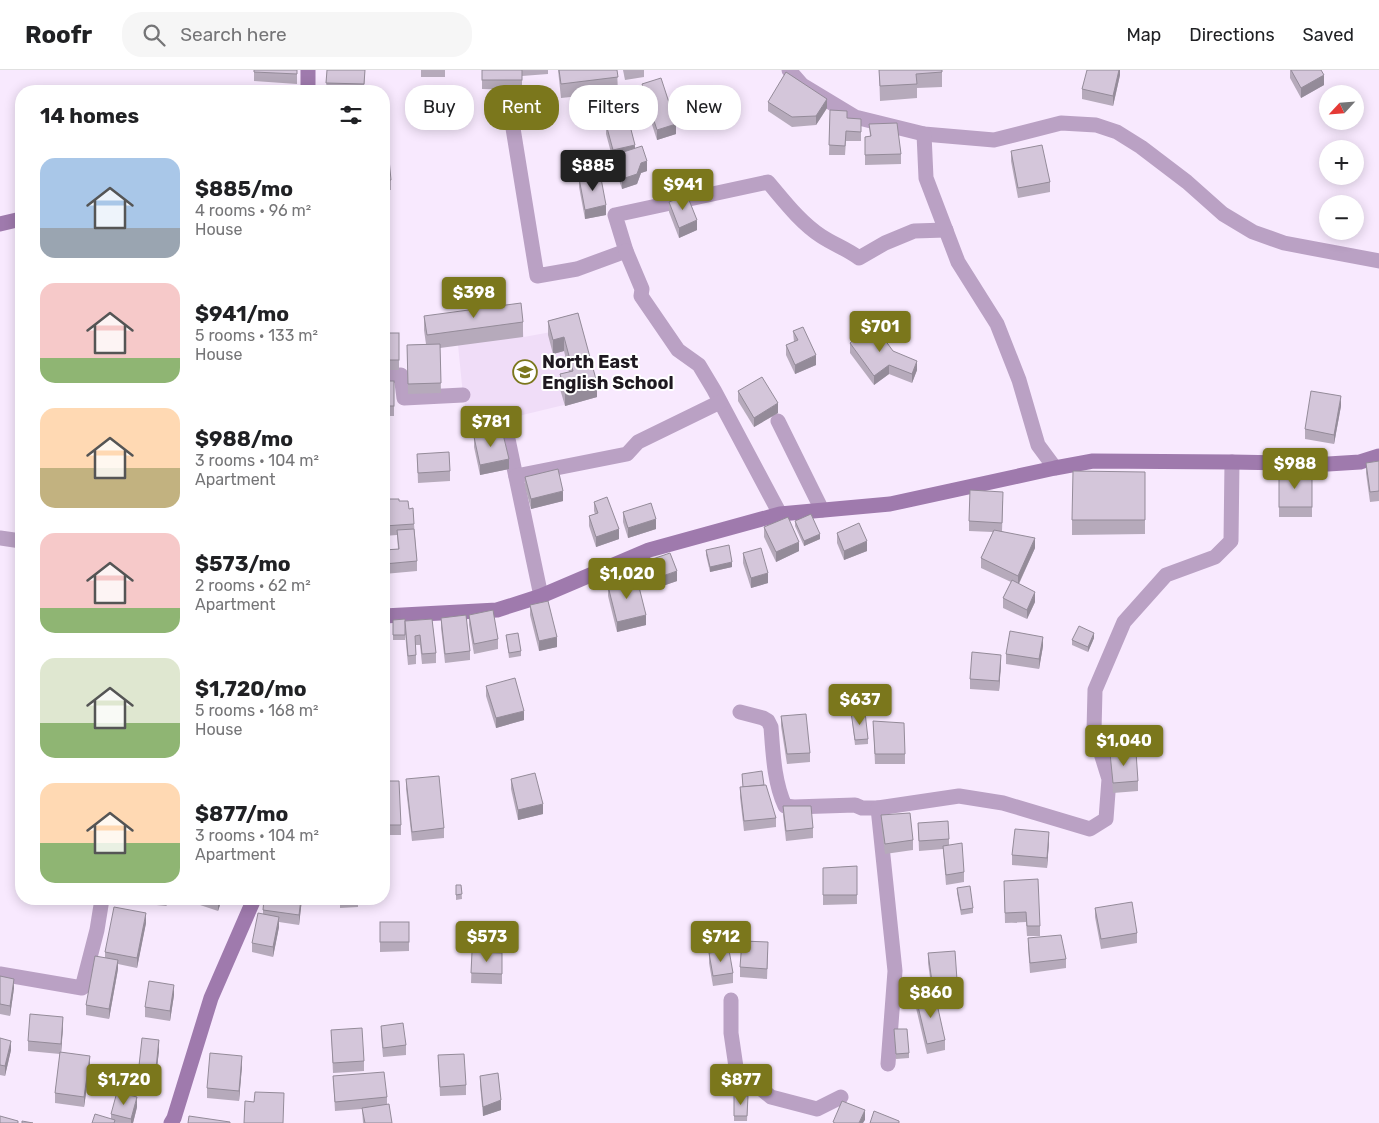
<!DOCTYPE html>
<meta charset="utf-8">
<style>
body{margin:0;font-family:Rubik,sans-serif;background:#f6f6f6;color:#202124;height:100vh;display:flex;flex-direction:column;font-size:19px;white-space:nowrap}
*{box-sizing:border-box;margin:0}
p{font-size:16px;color:#757577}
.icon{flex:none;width:28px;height:28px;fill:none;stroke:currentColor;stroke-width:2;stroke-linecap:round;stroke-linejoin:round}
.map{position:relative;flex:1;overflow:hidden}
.drawer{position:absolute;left:15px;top:15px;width:375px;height:820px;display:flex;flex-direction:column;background:#fff;border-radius:20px;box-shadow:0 2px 12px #0003}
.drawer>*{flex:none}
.top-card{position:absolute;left:405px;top:15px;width:475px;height:45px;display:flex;gap:10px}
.needle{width:32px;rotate:244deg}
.fabs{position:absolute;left:1319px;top:15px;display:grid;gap:10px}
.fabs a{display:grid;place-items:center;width:45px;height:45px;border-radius:50%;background:#fff;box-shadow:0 2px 12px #0003;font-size:25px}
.price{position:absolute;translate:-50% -42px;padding:0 11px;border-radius:5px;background:#7b771c;color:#fff;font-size:16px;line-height:32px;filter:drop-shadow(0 1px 2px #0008)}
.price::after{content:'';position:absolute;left:50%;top:30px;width:15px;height:11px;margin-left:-8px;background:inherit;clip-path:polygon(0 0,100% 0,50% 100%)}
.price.current{background:#222;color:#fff}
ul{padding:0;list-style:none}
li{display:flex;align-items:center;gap:15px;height:125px;padding:0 25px}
li span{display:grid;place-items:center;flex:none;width:140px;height:100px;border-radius:15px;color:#555}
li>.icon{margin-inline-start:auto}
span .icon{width:60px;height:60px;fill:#fffc;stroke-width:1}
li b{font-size:21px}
h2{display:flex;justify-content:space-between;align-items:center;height:60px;padding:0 25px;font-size:21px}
.tag{padding:0 18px;border-radius:20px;background:#fff;box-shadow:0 2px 12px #0003;font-size:18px;line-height:45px}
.tag.current{background:#7b771c;color:#fff}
header{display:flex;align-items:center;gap:30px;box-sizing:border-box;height:70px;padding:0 25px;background:#fff;border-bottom:1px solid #e0e0e0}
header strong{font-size:24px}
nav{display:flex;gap:28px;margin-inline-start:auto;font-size:18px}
.search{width:350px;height:45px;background:#f6f6f6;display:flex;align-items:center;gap:12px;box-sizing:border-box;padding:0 18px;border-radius:20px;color:#757577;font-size:19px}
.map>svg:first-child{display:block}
.built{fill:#f0ddf8}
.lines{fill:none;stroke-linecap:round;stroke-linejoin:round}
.street{stroke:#baa1c4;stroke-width:15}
.secondary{stroke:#9f7aad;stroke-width:15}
.wall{fill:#b6aabb}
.shaded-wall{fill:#948b99}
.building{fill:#d4c6da;stroke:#948b99}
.labels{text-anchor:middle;stroke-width:4;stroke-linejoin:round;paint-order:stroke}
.poi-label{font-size:18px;font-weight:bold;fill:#1f1921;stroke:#fff;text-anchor:start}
</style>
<header>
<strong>Roofr</strong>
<div class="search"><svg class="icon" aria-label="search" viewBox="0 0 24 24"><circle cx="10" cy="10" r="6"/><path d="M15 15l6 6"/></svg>Search here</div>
<nav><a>Map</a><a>Directions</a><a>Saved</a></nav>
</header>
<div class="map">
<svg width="1379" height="1053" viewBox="0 0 1379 1053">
<rect width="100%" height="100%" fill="#f8e9fe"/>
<polygon class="built" points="521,248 524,267 578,257 597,327 469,358 463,325 458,275 427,279 424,260"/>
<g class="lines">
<g class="street">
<polyline points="789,0 802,15 855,47 924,64 994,70 1061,53 1096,55 1117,62 1141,77 1187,112 1223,144 1253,162 1284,173 1379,191"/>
<path d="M511,46L537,206L577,199L626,181L615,145L768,112C785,132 800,152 821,166C833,174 847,179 859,188L885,173L914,161L946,160"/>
<polyline points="924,64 926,108 958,192 997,254 1019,310 1038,375 1055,398"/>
<polyline points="626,181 642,219 641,226 678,280 699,295 714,320 780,444"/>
<polyline points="384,306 401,305 404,328 463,325"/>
<polyline points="504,350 541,526"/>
<polyline points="778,351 822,440"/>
<polyline points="516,406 627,384 638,372 720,332"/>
<polyline points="0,468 21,471"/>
<path d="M740,642L763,648L768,651L771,657C773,683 774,712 785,736L794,737L855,735L862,738H878"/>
<polyline points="0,904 82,918 97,860 102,829"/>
<polyline points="731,930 731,963 737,1004 748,1008 771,1027 817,1039 841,1027"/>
<polyline points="888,994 895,901 878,738 959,726 1003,733 1090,759 1106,749 1109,709 1094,661 1095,620 1124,552 1166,505 1215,487 1231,471 1232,392"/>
</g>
<g class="secondary">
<polyline points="308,0 308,21"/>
<polyline points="0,154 21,149"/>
<polyline points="384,546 497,540 541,526 649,480 780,444 890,434 1055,398 1093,391 1232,392 1328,394 1360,392 1379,386"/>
<polyline points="171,1053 174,1048 211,928 254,829"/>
</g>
</g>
<g class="wall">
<polygon points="254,0 297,0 297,14 254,11"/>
<polygon points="327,0 365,0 364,21 326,21"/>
<rect x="421" y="0" width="24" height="7"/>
<polygon points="482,0 548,0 548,4 522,6 522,20 482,19"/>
<polygon points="558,0 617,0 618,22 561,28"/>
<polygon points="623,0 644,0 644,7 625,10"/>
<polygon points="879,0 942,0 942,17 917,18 917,28 880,31"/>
<polygon points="1120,0 1120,5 1113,36 1082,29 1082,19"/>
<polygon points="1290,0 1322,0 1321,0 1324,15 1301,28 1290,8"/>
<polygon points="642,14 676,64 657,70 642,24"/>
<polygon points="768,32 827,38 816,55 792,57 768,41"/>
<polygon points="598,34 619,51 647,101 641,103 637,114 622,119 614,95 614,90 613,90 606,64 606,58 604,59 598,39"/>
<polygon points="830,40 847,48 861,49 861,71 846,71 845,85 829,85"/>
<polygon points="869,54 901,84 901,94 865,95 865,67 870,66"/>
<polygon points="1011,81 1050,112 1050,122 1018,128 1011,91"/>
<polygon points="384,90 391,110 391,120 384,120"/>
<polygon points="579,108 606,145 585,149 579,117"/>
<polygon points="669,132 697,160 679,168 669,142"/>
<polygon points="578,243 597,327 565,336 560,319 560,304 569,302 564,281 553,284 548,265 548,251"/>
<polygon points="424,246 523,252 523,267 440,278 441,323 408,324 407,275 426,274 424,260"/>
<polygon points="793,261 816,295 795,304 786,285 786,275 794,272"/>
<rect x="384" y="263" width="15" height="37"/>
<polygon points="850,273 893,281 917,300 912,313 889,304 874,315 850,283"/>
<rect x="384" y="311" width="10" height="35"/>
<polygon points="738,321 778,343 754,357 738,331"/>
<polygon points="1341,336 1334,374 1305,369 1305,359"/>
<polygon points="474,367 509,399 480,405 474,377"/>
<polygon points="417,384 450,401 450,411 418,413"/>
<polygon points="1379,391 1379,431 1370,432 1366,403 1366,393"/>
<polygon points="1145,402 1145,464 1072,465 1072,450"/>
<rect x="1279" y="403" width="33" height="44"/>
<polygon points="525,407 563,431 531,439 525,417"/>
<polygon points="399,431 409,439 414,454 417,491 417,501 384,504 384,479 384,480 398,479 397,465 384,466 384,434"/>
<polygon points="1003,431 1002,461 1035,478 1019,514 1035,532 1027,549 1003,538 1003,528 1011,512 981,498 981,488 993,462 969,461 969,451"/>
<polygon points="594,432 619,469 596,477 589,456 589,446 595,444 594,441"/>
<polygon points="623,442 656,459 628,468 623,452"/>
<polygon points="795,451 820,469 804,476 795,456"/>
<polygon points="764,457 799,481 776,492 764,467"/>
<polygon points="837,463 867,481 844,490 837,473"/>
<polygon points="706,480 732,497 710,502 706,485"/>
<polygon points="743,483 768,513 751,518 743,493"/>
<polygon points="644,492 677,511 651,520 644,502"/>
<polygon points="608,516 646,555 617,562 608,526"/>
<polygon points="530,535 557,577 539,581 530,545"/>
<polygon points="469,545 498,569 498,579 474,584 469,555"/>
<polygon points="441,548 470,581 470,590 445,593 441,558"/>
<polygon points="432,549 436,583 436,593 422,594 420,575 416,575 416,594 408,595 405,563 405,570 393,570 393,550 405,551"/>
<polygon points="506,565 521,581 521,586 509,588"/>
<polygon points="1094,568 1088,582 1072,575 1072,570"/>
<polygon points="1043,576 1039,599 1006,594 1006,584"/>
<polygon points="1001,594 999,621 970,619 970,609"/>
<polygon points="486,616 524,650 496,658 486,626"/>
<polygon points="851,642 868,669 868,674 855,675"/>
<polygon points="781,646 810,683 810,692 787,694 781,656"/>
<polygon points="873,651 905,684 905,694 875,694"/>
<polygon points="1110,683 1138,711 1138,721 1113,723"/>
<polygon points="742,704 764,715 776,748 776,757 744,761 740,727 740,717 743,717"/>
<polygon points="406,709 444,758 444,768 412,771 406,719"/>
<polygon points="511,709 543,744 518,750 511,719"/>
<polygon points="387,721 401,755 401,765 388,765"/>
<polygon points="783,736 813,758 813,768 786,771 783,745"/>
<polygon points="881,745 913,770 913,780 885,784 881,755"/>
<polygon points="918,753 949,769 949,775 964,802 964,812 946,815 943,779 919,781"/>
<polygon points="1049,772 1047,798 1012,795 1012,785"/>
<polygon points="857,796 857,834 823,835 823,798"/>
<polygon points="1004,811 1040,856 1040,866 1027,866 1026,852 1005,853"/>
<polygon points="456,815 461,815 462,829 456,830"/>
<polygon points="957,818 973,838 973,843 961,845 957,823"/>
<polygon points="45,829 70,829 69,833"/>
<polygon points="123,829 135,829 134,832"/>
<polygon points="147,829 183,829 183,831 170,829 166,836 147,834"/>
<polygon points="197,829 222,829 218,841 197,834"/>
<polygon points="302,829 299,855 279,852 279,857 273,887 252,882 252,873 263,844 263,840"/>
<polygon points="340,829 358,829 358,837 340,838"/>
<polygon points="1095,838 1137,863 1137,873 1101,879 1095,847"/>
<polygon points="380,852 409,852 409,881 380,882"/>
<polygon points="146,853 137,898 118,894 118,899 109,949 86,945 86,935 105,887 105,882"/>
<polygon points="1028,868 1066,889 1066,898 1030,903 1028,877"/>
<polygon points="472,882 502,883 502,914 471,913"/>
<polygon points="768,882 767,909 740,907 740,897"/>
<polygon points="709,883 733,903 733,913 713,916 709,893"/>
<polygon points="928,883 957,910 957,919 932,922 928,893"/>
<polygon points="0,906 14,918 10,946 0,944"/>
<polygon points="174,925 170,951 145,947 145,937"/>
<polygon points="916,928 945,970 945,980 927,984 916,938"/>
<polygon points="381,956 406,975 406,985 383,987 381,965"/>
<polygon points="63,957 61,982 90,996 84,1037 55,1033 55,1023 60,984 28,981 28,971"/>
<polygon points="331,960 364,991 364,1001 333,1003"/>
<polygon points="894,964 909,983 909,988 896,989"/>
<polygon points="0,968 11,980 5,1006 0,1005"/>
<polygon points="159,980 155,1017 138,1015 138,1005"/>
<polygon points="438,985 466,1015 466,1025 440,1026"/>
<polygon points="242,996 239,1031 207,1028 207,1018"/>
<polygon points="734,1002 734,1018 715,1016 715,1011"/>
<polygon points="333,1006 387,1027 387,1034 392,1053 363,1053 362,1039 335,1041"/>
<polygon points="480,1006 501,1040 483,1046 480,1015"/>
<polygon points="734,1025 748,1026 747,1051 734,1051"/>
<polygon points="137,1037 133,1053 92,1053 111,1049 111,1044"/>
</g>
<g class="shaded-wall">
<polygon points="1119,0 1120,0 1120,5 1113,36 1113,26"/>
<polygon points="1324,5 1324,15 1301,28 1301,18"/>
<polygon points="827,29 827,38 816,55 816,46"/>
<polygon points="619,50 606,54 606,58 604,59 604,54"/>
<polygon points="676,54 676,64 657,70 657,60"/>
<polygon points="635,75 635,85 614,85 614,90 613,90 613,80"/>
<polygon points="647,91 647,101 641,103 637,114 622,119 622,109 641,93"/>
<polygon points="606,135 606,145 585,149 585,140"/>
<polygon points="697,150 697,160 679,168 679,158"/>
<polygon points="564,267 564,281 553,284 553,270"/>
<polygon points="816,285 816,295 795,304 795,295"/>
<polygon points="917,291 917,300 912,313 912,304"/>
<polygon points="889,295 889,304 874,315 874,306"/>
<polygon points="597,313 597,327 565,336 565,321"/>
<polygon points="1341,326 1341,336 1334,374 1334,365"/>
<polygon points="778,333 778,343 754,357 754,348"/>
<polygon points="509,389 509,399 480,405 480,395"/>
<polygon points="563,421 563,431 531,439 531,429"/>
<polygon points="656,449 656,459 628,468 628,458"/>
<polygon points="619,459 619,469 596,477 596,467"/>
<polygon points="820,464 820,469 804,476 804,471"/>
<polygon points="1035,468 1035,478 1018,515 1018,506"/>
<polygon points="867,471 867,481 844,490 844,481"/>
<polygon points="799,472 799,481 776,492 776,482"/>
<polygon points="732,492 732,497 710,502 710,497"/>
<polygon points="677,501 677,511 651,520 651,510"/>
<polygon points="768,503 768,513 751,518 751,508"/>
<polygon points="1035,522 1035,532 1027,549 1027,540"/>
<polygon points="646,545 646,555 617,562 617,552"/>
<polygon points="1094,563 1094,568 1088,582 1088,577"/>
<polygon points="557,567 557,577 539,581 539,571"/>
<polygon points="1043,567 1043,576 1039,599 1039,589"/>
<polygon points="1001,585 1001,594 999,621 999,611"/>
<polygon points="524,641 524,650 496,658 496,648"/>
<polygon points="543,734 543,744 518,750 518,740"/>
<polygon points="1049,762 1049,772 1047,798 1047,788"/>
<polygon points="166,829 170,829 166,836"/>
<polygon points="219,829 222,829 218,841 218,831"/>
<polygon points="301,829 302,829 299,855 299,845"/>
<polygon points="146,843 146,853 137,898 137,888"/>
<polygon points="279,847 279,857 273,887 273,877"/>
<polygon points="118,890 118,899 109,949 109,939"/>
<polygon points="14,909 14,918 10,946 10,936"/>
<polygon points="174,915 174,925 170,951 170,941"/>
<polygon points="63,947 63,957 61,984 61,974"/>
<polygon points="159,970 159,980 155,1017 155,1007"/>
<polygon points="11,971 11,980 5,1006 5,996"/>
<polygon points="90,986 90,996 84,1037 84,1027"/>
<polygon points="242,986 242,996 239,1031 239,1021"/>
<polygon points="137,1027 137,1037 133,1053 131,1053 131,1049"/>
<polygon points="501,1030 501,1040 483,1046 483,1037"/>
<polygon points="865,1040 865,1050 863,1053 859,1053"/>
</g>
<g class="building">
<polygon points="254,0 297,0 297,4 254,2"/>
<polygon points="327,0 365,0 364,14 326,13"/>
<rect x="482" y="0" width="40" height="10"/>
<polygon points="559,0 617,0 618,7 561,14"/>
<polygon points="879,0 942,0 942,2 916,4 917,14 880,16"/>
<polygon points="1087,0 1119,0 1113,26 1082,19"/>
<polygon points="1291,0 1321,0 1324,5 1301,18"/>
<polygon points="786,2 827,29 816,46 792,47 768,32"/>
<polygon points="661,8 676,54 657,60 642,14"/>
<polygon points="274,16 275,21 254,21 254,19"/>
<polygon points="614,30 619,50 604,54 598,34"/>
<polygon points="830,40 847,41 847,48 861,49 861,62 846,61 845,76 829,75"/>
<polygon points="628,48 635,75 613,80 606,54"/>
<polygon points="897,53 901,84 865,85 865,67 871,66 869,54"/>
<polygon points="1042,75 1050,112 1018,118 1011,81"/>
<polygon points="642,76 647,91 641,93 637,104 622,109 614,85"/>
<polygon points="389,89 391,110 384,110 384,90"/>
<polygon points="600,103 606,135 585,140 579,108"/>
<polygon points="687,125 697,150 679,158 669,132"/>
<polygon points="521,233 523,252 427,265 424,246"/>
<polygon points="578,243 597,313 565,321 560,304 573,301 564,267 553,270 548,251"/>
<polygon points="874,255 893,281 917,291 912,304 889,295 874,306 850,273"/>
<polygon points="803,257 816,285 795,295 786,275 798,270 793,261"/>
<rect x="384" y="263" width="15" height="27"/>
<polygon points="440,274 441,313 408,314 407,275"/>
<polygon points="762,307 778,333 754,348 738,321"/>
<rect x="384" y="311" width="10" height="25"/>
<polygon points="1311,321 1341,326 1334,365 1305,359"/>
<polygon points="502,360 509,389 480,395 474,367"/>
<polygon points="449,382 450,401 418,403 417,384"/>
<polygon points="1379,391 1379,421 1370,422 1366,393"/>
<polygon points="558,399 563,421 531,429 525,407"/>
<polygon points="1073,401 1145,402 1145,450 1072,450"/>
<rect x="1279" y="403" width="33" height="34"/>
<polygon points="970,420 1003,422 1002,453 969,451"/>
<polygon points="607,427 619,459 596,467 589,446 598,443 594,432"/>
<polygon points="388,429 399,429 399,431 408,431 409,439 413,438 414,454 384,456 384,434 388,434"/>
<polygon points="651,433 656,449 628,458 623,442"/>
<polygon points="811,444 820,464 804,471 795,451"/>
<polygon points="788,447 799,472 776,482 764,457"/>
<polygon points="859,453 867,471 844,481 837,463"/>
<polygon points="414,459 417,491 384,494 384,479 384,480 399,479 397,460"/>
<polygon points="994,460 1035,468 1018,506 981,488"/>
<polygon points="729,475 732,492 710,497 706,480"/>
<polygon points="761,478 768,503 751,508 743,483"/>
<polygon points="670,483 677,501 651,510 644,492"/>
<polygon points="637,509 646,545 617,552 608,516"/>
<polygon points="1012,510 1035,522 1027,540 1003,528"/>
<polygon points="548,531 557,567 539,571 530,535"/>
<polygon points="493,540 498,569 474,574 469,545"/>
<polygon points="466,545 470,581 445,584 441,548"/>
<polygon points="405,549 405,565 393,565 393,550"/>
<polygon points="432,549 436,583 422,584 420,565 415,566 416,585 408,586 405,551"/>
<polygon points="1079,556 1094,563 1088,577 1072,570"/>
<polygon points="1010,561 1043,567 1039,589 1006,584"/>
<polygon points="518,563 521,581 509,583 506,565"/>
<polygon points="972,582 1001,585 999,611 970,609"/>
<polygon points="515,608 524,641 496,648 486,616"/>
<polygon points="851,642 865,642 868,669 855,670"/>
<polygon points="806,644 810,683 787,684 781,646"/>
<polygon points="873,651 904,653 905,684 875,684"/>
<polygon points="1136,682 1138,711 1113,713 1110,683"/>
<polygon points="762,701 764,715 743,717 742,704"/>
<polygon points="535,703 543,734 518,740 511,709"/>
<polygon points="439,706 444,758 412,762 406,709"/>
<polygon points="387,711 399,711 401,755 388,755"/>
<polygon points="766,715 776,748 744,751 740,717"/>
<polygon points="783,736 811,736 813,758 786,761"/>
<polygon points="910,743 913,770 885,774 881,745"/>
<polygon points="948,751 949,769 919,771 918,753"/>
<polygon points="1015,759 1049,762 1047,788 1012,785"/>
<polygon points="962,773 964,802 946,805 943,776"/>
<polygon points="857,796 857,825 823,825 823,798"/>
<polygon points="1038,809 1040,856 1027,856 1026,842 1005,843 1004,811"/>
<polygon points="456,815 461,815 462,824 456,825"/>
<polygon points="970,816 973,838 961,840 957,818"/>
<polygon points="211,829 219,829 218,831"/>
<polygon points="264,829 301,829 299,845 263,840"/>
<polygon points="1132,832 1137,863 1101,869 1095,838"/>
<polygon points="114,837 146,843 137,888 105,882"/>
<polygon points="258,843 279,847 273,877 252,873"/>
<rect x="380" y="852" width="29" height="20"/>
<polygon points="1061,865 1066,889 1030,893 1028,868"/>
<polygon points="742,871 768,872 767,899 740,897"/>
<polygon points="729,880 733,903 713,906 709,883"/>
<polygon points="955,881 957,910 932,912 928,883"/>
<polygon points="472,882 502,883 502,904 471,903"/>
<polygon points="95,886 118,890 109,939 86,935"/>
<polygon points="0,906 14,909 10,936 0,934"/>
<polygon points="149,911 174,915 170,941 145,937"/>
<polygon points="935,925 945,970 927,974 916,928"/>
<polygon points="30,944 63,947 61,974 28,971"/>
<polygon points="403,953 406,975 383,978 381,956"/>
<polygon points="362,958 364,991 333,993 331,960"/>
<polygon points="894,959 907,959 909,983 896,984"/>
<polygon points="0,968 11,971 5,996 0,995"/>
<polygon points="142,968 159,970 155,1007 138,1005"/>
<polygon points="60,982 90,986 84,1027 55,1023"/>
<polygon points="210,983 242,986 239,1021 207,1018"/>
<polygon points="464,984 466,1015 440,1017 438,985"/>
<polygon points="717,1001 734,1002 734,1013 715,1011"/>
<polygon points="384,1002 387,1027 335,1032 333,1006"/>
<polygon points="498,1003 501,1030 483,1037 480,1006"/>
<polygon points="117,1022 137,1027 131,1049 111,1044"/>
<polygon points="255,1022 284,1023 283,1053 244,1053 245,1031 254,1032"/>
<polygon points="734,1025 748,1026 747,1046 734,1046"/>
<polygon points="842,1031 865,1040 859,1053 835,1053 833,1052"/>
<polygon points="389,1034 392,1053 365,1053 362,1038"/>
<polygon points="874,1041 899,1051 899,1053 870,1053"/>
<polygon points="95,1044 115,1050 114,1053 92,1053"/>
<polygon points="0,1046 18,1051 18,1053 0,1053"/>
<polygon points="189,1046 230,1052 230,1053 188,1053"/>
<polygon points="22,1051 33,1053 22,1053"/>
</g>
<defs>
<g id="school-ring" transform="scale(1.25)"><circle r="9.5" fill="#fff" stroke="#7b771c" stroke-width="1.5"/><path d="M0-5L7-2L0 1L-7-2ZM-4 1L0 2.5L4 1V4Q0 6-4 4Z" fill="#7b771c"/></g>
</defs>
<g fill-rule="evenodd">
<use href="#school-ring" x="525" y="302"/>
</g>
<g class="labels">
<g class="poi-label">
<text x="542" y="298">North East<tspan x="542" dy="21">English School</tspan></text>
</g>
</g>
</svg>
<div class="fabs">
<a><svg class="needle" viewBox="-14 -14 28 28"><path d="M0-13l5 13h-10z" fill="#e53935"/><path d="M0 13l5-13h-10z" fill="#757577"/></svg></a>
<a>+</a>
<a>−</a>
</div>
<b class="price current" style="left:593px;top:122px">$885</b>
<b class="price" style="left:683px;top:141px">$941</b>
<b class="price" style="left:474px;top:249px">$398</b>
<b class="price" style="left:880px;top:283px">$701</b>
<b class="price" style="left:491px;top:378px">$781</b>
<b class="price" style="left:1295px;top:420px">$988</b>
<b class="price" style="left:627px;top:530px">$1,020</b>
<b class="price" style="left:860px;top:656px">$637</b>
<b class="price" style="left:1124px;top:697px">$1,040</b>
<b class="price" style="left:487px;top:893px">$573</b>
<b class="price" style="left:721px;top:893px">$712</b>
<b class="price" style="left:931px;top:949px">$860</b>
<b class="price" style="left:124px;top:1036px">$1,720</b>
<b class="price" style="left:741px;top:1036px">$877</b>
<div class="top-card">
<a class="tag">Buy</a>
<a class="tag current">Rent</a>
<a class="tag">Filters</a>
<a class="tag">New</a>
</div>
<section class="drawer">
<h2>14 homes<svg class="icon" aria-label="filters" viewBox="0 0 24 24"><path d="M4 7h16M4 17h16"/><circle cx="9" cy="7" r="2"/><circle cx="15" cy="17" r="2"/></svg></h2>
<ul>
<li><span style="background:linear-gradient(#a9c7e8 70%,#9aa5b1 0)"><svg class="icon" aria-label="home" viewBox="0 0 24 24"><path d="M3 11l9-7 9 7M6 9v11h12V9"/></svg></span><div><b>$885/mo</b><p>4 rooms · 96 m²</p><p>House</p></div></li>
<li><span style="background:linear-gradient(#f6c9c9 75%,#8fb573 0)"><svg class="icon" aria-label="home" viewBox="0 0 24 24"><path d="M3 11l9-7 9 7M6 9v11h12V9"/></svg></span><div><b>$941/mo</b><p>5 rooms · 133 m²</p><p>House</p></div></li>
<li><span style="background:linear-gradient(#ffd9b3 60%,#c2b280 0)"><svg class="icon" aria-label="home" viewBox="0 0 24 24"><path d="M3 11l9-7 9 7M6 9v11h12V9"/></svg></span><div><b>$988/mo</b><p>3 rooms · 104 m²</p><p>Apartment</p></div></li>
<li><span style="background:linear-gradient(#f6c9c9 75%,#8fb573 0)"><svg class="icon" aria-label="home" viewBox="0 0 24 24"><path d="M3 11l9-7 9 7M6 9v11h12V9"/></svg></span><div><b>$573/mo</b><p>2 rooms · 62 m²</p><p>Apartment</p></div></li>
<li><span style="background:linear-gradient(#dfe7d0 65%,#8fb573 0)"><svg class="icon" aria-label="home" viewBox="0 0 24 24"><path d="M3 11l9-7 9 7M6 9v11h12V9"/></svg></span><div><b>$1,720/mo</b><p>5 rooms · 168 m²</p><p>House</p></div></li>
<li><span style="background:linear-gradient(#ffd9b3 60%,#8fb573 0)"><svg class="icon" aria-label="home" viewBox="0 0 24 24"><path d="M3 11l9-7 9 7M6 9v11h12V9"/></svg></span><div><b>$877/mo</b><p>3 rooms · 104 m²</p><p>Apartment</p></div></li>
</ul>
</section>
</div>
